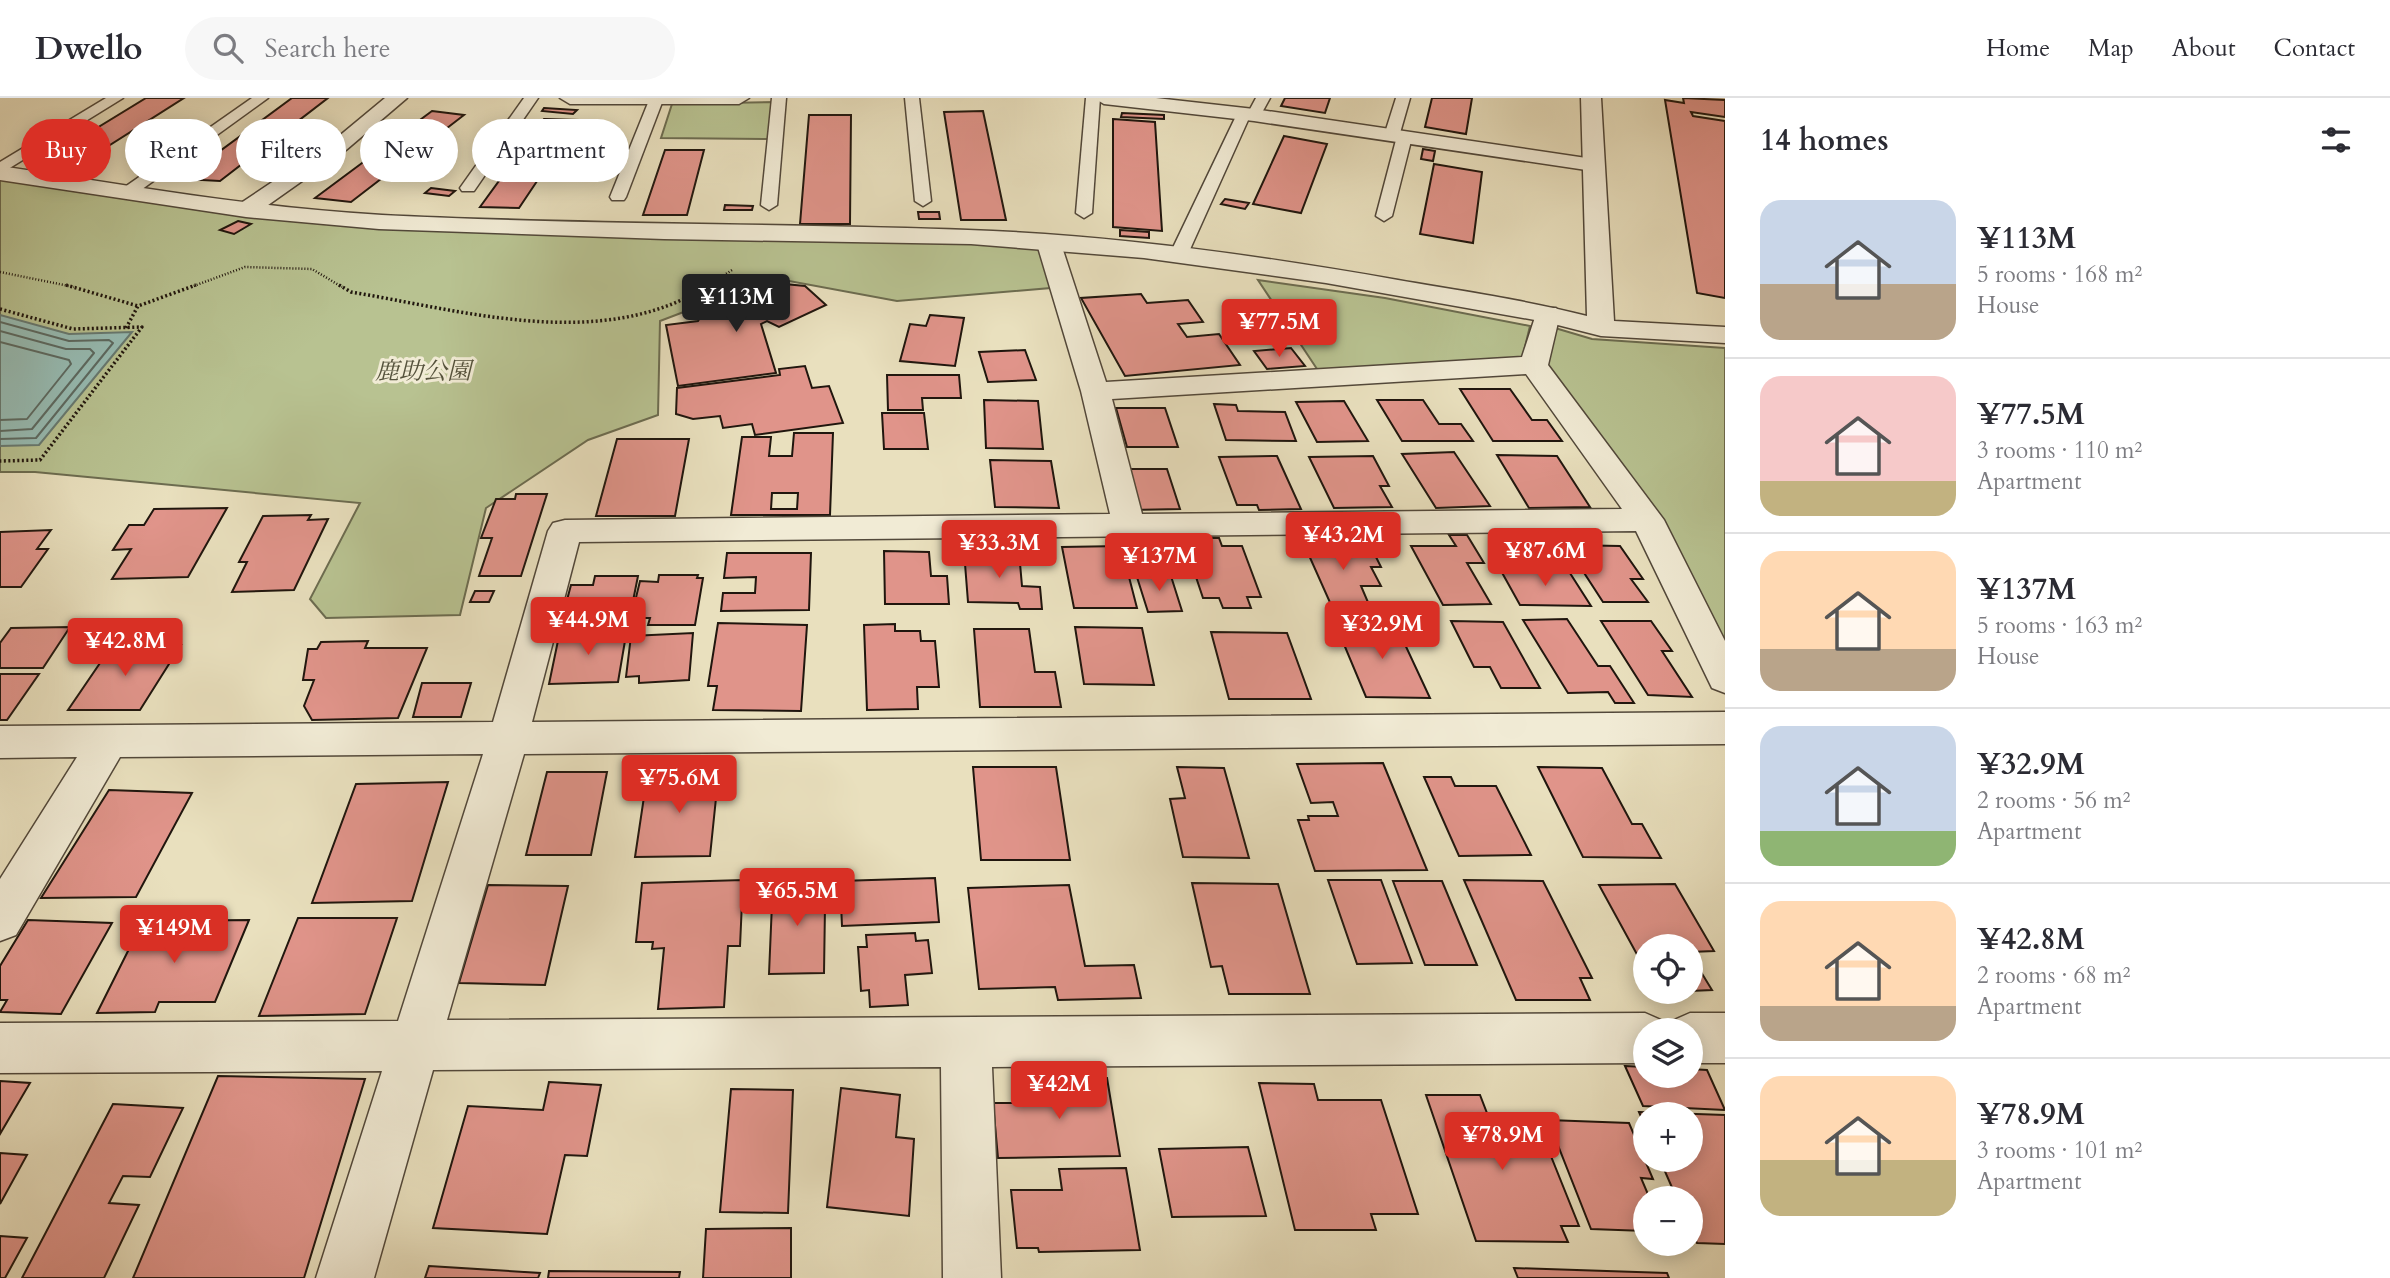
<!DOCTYPE html>
<meta charset="utf-8">
<style>
body{margin:0;font-family:Cardo,"Noto Serif JP",serif;background:#f7f7f7;color:#2b2b33;height:100vh;display:flex;flex-direction:column;font-size:26px;white-space:nowrap}
*{box-sizing:border-box;margin:0}
p{font-size:23px;color:#7c7c81}
.icon{flex:none;width:38px;height:38px;fill:none;stroke:currentColor;stroke-width:2;stroke-linecap:round;stroke-linejoin:round}
.map{position:relative;flex:1;overflow:hidden}
.drawer{display:flex;flex-direction:column;background:#fff;width:665px}
.drawer>*{flex:none}
.top-card{position:absolute;left:21px;top:21px;width:665px;height:63px;display:flex;gap:14px}
.fabs{position:absolute;left:1633px;top:836px;display:grid;gap:14px}
.fabs a{display:grid;place-items:center;width:70px;height:70px;border-radius:50%;background:#fff;box-shadow:0 4px 18px #0003;font-size:35px}
.price{position:absolute;translate:-50% -60px;padding:0 16px;border-radius:7px;background:#d93025;color:#fff;font-size:23px;line-height:46px;filter:drop-shadow(0 2px 4px #0008)}
.price::after{content:'';position:absolute;left:50%;top:42px;width:21px;height:16px;margin-left:-10px;background:inherit;clip-path:polygon(0 0,100% 0,50% 100%)}
.price.active{background:#222;color:#fff}
ul{padding:0;list-style:none}
li{display:flex;align-items:center;gap:21px;height:175px;padding:0 35px}
li+li{border-top:2px solid #e1e1e2}
li span{display:grid;place-items:center;flex:none;width:196px;height:140px;border-radius:21px;color:#555}
li>.icon{margin-inline-start:auto}
span .icon{width:84px;height:84px;fill:#fffc;stroke-width:1}
li b{font-size:30px}
h2{display:flex;justify-content:space-between;align-items:center;height:84px;padding:0 35px;font-size:30px}
.pill{padding:0 24px;border-radius:32px;background:#fff;box-shadow:0 4px 18px #0003;font-size:24px;line-height:63px}
.pill.active{background:#d93025;color:#fff}
header{display:flex;align-items:center;gap:42px;box-sizing:border-box;height:98px;padding:0 35px;background:#fff;border-bottom:2px solid #e1e1e2}
header strong{font-size:33px}
nav{display:flex;gap:38px;margin-inline-start:auto;font-size:24px}
.search{width:490px;height:63px;background:#f7f7f7;display:flex;align-items:center;gap:18px;box-sizing:border-box;padding:0 24px;border-radius:38px;color:#7c7c81;font-size:26px}
main{display:flex;flex:1;min-height:0}
.map>svg:first-child{display:block}
.green{fill:#b8c291;stroke:#6c6c50;stroke-width:2}
.water{fill:#97bdb5;stroke:#677a72;stroke-width:2}
.lines{fill:none;stroke-linecap:round;stroke-linejoin:round}
.shore{stroke:#5c6a62;stroke-width:2}
.building{fill:#e0948a;stroke:#20160e;stroke-width:2;fill-rule:evenodd}
.service-casing{stroke:#52483a;stroke-width:3}
.minor-casing{stroke:#52483a;stroke-width:3}
.tertiary-casing{stroke:#52483a;stroke-width:3}
.path-far1{stroke:#20160e;stroke-width:2.5;stroke-dasharray:1 2;stroke-linecap:butt}
.path{stroke:#20160e;stroke-width:3.5;stroke-dasharray:2 2.5;stroke-linecap:butt}
.service{fill:#f1ebd5;fill-rule:evenodd}
.minor{fill:#f1ebd5;fill-rule:evenodd}
.tertiary{fill:#f1ebd5;fill-rule:evenodd}
.labels{text-anchor:middle;stroke-width:6;stroke-linejoin:round;paint-order:stroke}
.far-park-label{font-size:24px;font-style:italic;fill:#55523c;stroke:#f1ebd5}
</style>
<header>
<strong>Dwello</strong>
<div class="search"><svg class="icon" aria-label="search" viewBox="0 0 24 24"><circle cx="10" cy="10" r="6"/><path d="M15 15l6 6"/></svg>Search here</div>
<nav><a>Home</a><a>Map</a><a>About</a><a>Contact</a></nav>
</header>
<main>
<div class="map">
<svg width="1725" height="1180" viewBox="0 0 1725 1180">
<rect width="100%" height="100%" fill="#e9e0be"/>
<filter id="stains"><feTurbulence type="fractalNoise" baseFrequency=".00286" numOctaves="4"/><feColorMatrix values="0 0 0 0 .2 0 0 0 0 .09 0 0 0 0 .02 0 0 0 .5 -.17"/></filter>
<radialGradient id="worn" r=".72"><stop offset=".6" stop-color="#630" stop-opacity="0"/><stop offset="1" stop-color="#630" stop-opacity=".3"/></radialGradient>
<g class="green">
<polygon points="775,4 770,41 661,40 672,6"/>
<polygon points="0,75 246,112 1049,146 1062,189 897,203 773,180 660,223 658,317 588,342 486,410 460,517 326,520 310,501 360,405 35,374 0,374"/>
<polygon points="1258,182 1385,200 1530,228 1522,261 1319,274"/>
<polygon points="1555,230 1592,241 1725,250 1725,557 1543,268"/>
</g>
<polygon class="water" points="0,217 69,236 132,234 39,347 0,348"/>
<g class="lines">
<g class="shore">
<polyline points="0,224 69,243 109,242 113,245 36,340 0,341"/>
<polyline points="0,233 66,251 90,251 94,255 32,331 0,333"/>
<polyline points="0,244 69,262 71,266 27,321 0,322"/>
</g>
</g>
<g class="building">
<polygon points="146,0 184,0 80,66 43,63"/>
<polygon points="292,0 328,0 220,83 182,81"/>
<polygon points="1285,0 1330,0 1325,15 1281,8"/>
<polygon points="1472,0 1466,36 1425,29 1432,0"/>
<polygon points="1683,0 1725,2 1725,19 1691,14 1693,18 1725,23 1725,200 1697,195 1665,2 1684,5"/>
<polygon points="544,10 577,12 573,16 542,13"/>
<polygon points="432,13 464,17 351,104 315,100"/>
<polygon points="983,13 1006,122 961,122 944,14"/>
<polygon points="1122,15 1164,17 1164,21 1121,19"/>
<polygon points="809,17 851,17 850,126 800,126"/>
<polygon points="544,21 578,22 519,110 480,109"/>
<polygon points="1113,21 1155,24 1162,133 1113,129"/>
<polygon points="1284,38 1327,46 1301,115 1253,106"/>
<polygon points="1423,51 1435,53 1433,63 1421,61"/>
<polygon points="665,52 704,52 687,117 643,117"/>
<polygon points="1434,66 1482,74 1473,145 1420,136"/>
<polygon points="431,90 455,93 449,98 425,95"/>
<polygon points="1225,101 1249,105 1245,111 1221,106"/>
<polygon points="725,107 753,108 752,112 724,112"/>
<polygon points="918,114 939,114 940,121 919,121"/>
<polygon points="238,123 251,126 234,136 220,132"/>
<polygon points="1120,132 1149,134 1149,140 1120,138"/>
<polygon points="764,184 805,188 826,207 779,229 767,223 761,226 776,275 678,288 666,227 698,223 705,211"/>
<polygon points="1141,196 1147,205 1188,202 1203,224 1178,226 1187,239 1219,236 1240,267 1125,278 1081,200"/>
<polygon points="930,217 964,220 955,268 900,263 910,226 926,228"/>
<polygon points="1291,250 1305,268 1267,271 1254,253"/>
<polygon points="1025,252 1036,282 988,284 979,254"/>
<polygon points="805,268 812,290 829,288 843,325 755,337 752,326 723,330 720,318 693,321 676,316 677,290 780,277 779,271"/>
<polygon points="887,277 959,277 961,300 922,300 923,312 888,312"/>
<polygon points="1460,291 1510,291 1532,322 1547,322 1562,343 1493,343"/>
<polygon points="984,302 1038,303 1043,351 986,350"/>
<polygon points="1377,302 1423,302 1439,326 1461,326 1473,343 1402,343"/>
<polygon points="1344,303 1368,343 1317,344 1296,304"/>
<polygon points="1214,306 1236,307 1238,313 1285,314 1296,343 1226,342"/>
<polygon points="1116,310 1165,310 1178,349 1127,349"/>
<polygon points="882,315 924,315 928,351 884,351"/>
<path d="M794,335H833L830,417H731L742,339H771L769,358H792ZM772,395H798L797,411H771Z"/>
<polygon points="617,341 689,341 675,418 596,418"/>
<polygon points="1454,354 1490,408 1436,410 1402,356"/>
<polygon points="1497,357 1557,358 1590,409 1529,410"/>
<polygon points="1277,358 1301,411 1259,412 1257,407 1237,407 1219,359"/>
<polygon points="1373,358 1389,388 1380,388 1392,409 1334,410 1309,359"/>
<polygon points="990,362 1051,363 1059,410 995,409"/>
<polygon points="1120,371 1167,371 1180,411 1131,412"/>
<polygon points="516,396 547,396 521,478 479,478 492,440 481,440 496,401 515,401"/>
<polygon points="227,410 188,479 112,481 131,451 113,452 129,427 144,427 154,411"/>
<polygon points="311,417 308,422 328,421 294,492 232,494 247,464 239,464 263,418"/>
<polygon points="51,432 37,451 48,451 21,489 0,489 0,434"/>
<polygon points="1449,437 1467,437 1484,465 1467,465 1491,506 1443,507 1411,448 1456,448"/>
<polygon points="1183,440 1219,440 1222,448 1242,448 1261,499 1247,499 1251,510 1223,510 1219,500 1203,500"/>
<polygon points="1303,444 1357,444 1363,457 1375,457 1381,469 1371,469 1381,488 1361,488 1370,509 1332,509"/>
<polygon points="1566,447 1620,448 1643,481 1631,481 1648,504 1603,504"/>
<polygon points="1121,448 1137,510 1074,510 1062,449"/>
<polygon points="884,453 929,454 931,478 947,478 949,506 885,506"/>
<polygon points="964,453 1019,454 1022,488 1040,489 1042,511 1020,511 1018,505 968,504"/>
<polygon points="727,455 811,455 809,512 721,513 723,495 755,495 756,479 724,480"/>
<polygon points="1500,471 1568,472 1591,508 1520,507"/>
<polygon points="1170,475 1182,513 1148,514 1136,476"/>
<polygon points="659,477 698,477 697,480 703,480 695,527 648,527 650,520 631,520 640,483 658,484"/>
<polygon points="595,478 638,478 628,528 560,528 571,487 593,487"/>
<polygon points="475,493 494,493 489,504 470,504"/>
<polygon points="1567,521 1598,568 1610,568 1634,605 1615,605 1608,594 1568,595 1523,522"/>
<polygon points="1451,523 1503,524 1540,590 1501,590 1490,569 1474,569"/>
<polygon points="1601,523 1651,523 1672,553 1662,553 1692,599 1648,597"/>
<polygon points="718,525 807,527 801,613 713,612 717,588 708,588"/>
<polygon points="1335,525 1395,525 1430,600 1366,599"/>
<polygon points="895,526 895,533 920,533 921,543 935,543 939,589 917,589 918,611 867,612 864,527"/>
<polygon points="70,529 43,570 0,570 0,545 11,530"/>
<polygon points="1075,529 1142,530 1154,587 1084,586"/>
<polygon points="627,531 618,584 549,586 560,533"/>
<polygon points="974,531 1029,531 1035,574 1055,574 1061,609 980,609"/>
<polygon points="1211,534 1287,535 1311,601 1229,601"/>
<polygon points="693,535 689,582 639,585 639,578 626,579 631,538"/>
<polygon points="368,543 365,550 427,550 398,620 312,622 304,608 314,582 303,582 308,551 317,551 321,544"/>
<polygon points="113,546 181,547 140,612 68,612"/>
<polygon points="0,576 39,576 7,622 0,622"/>
<polygon points="422,585 471,585 461,619 413,619"/>
<polygon points="1383,665 1427,772 1315,773 1298,722 1309,722 1308,718 1338,718 1333,704 1311,705 1297,666"/>
<polygon points="973,669 1056,669 1070,762 981,762"/>
<polygon points="1177,669 1224,670 1249,760 1183,759 1170,701 1185,700"/>
<polygon points="1538,669 1602,670 1632,726 1642,726 1661,760 1583,759"/>
<polygon points="661,671 719,671 710,758 635,759 645,692 658,692"/>
<polygon points="547,674 607,674 591,757 526,757"/>
<polygon points="1424,679 1451,679 1455,688 1496,688 1531,757 1459,758"/>
<polygon points="448,684 412,803 312,805 356,686"/>
<polygon points="109,692 192,695 136,799 41,800"/>
<polygon points="935,780 939,824 842,828 840,783"/>
<polygon points="743,782 740,848 728,848 724,909 658,911 664,850 652,851 653,844 636,844 642,785"/>
<polygon points="773,782 821,782 821,809 825,808 824,875 769,876"/>
<polygon points="1328,782 1381,782 1412,865 1357,866"/>
<polygon points="1464,782 1543,783 1592,880 1580,880 1590,902 1516,902"/>
<polygon points="1393,783 1442,783 1477,867 1425,867"/>
<polygon points="1192,785 1278,786 1310,896 1229,896 1222,868 1211,869"/>
<polygon points="1675,786 1714,853 1690,854 1690,849 1645,849 1645,871 1599,787"/>
<polygon points="488,787 568,788 545,887 459,885"/>
<polygon points="1069,787 1085,868 1134,867 1141,900 1058,902 1055,889 979,891 968,790"/>
<polygon points="298,820 397,820 365,916 259,918"/>
<polygon points="28,822 112,825 61,916 0,914 7,902 0,902 0,868"/>
<polygon points="249,822 215,904 159,904 155,914 97,915 143,823"/>
<polygon points="915,835 916,843 928,842 932,875 905,877 908,907 870,909 869,892 861,893 858,849 867,849 866,837"/>
<polygon points="1690,856 1712,892 1690,893"/>
<polygon points="1625,968 1645,969 1645,978 1690,978 1690,971 1707,972 1725,1012 1643,1008"/>
<polygon points="218,978 365,981 304,1180 133,1180"/>
<polygon points="1029,980 1107,980 1120,1058 998,1060 993,1005 1032,1005"/>
<polygon points="0,983 30,985 0,1036"/>
<polygon points="549,984 601,987 587,1058 565,1057 547,1136 433,1130 468,1008 543,1012"/>
<polygon points="1259,985 1314,986 1318,1002 1381,1002 1418,1116 1371,1116 1376,1132 1295,1132"/>
<polygon points="841,990 900,997 896,1039 914,1041 909,1118 827,1109"/>
<polygon points="731,991 793,992 788,1115 720,1114"/>
<polygon points="1426,997 1480,997 1487,1015 1534,1016 1579,1128 1561,1128 1568,1144 1476,1143"/>
<polygon points="113,1006 183,1010 150,1079 123,1078 109,1105 139,1107 104,1180 22,1180"/>
<polygon points="1639,1014 1725,1017 1725,1146 1697,1145 1690,1131 1690,1101 1677,1101 1660,1062 1690,1062 1690,1017 1645,1017 1645,1028"/>
<polygon points="1548,1022 1629,1025 1653,1081 1641,1080 1650,1101 1645,1101 1645,1133 1591,1131"/>
<polygon points="1248,1049 1266,1118 1172,1119 1159,1051"/>
<polygon points="0,1055 27,1057 0,1106"/>
<polygon points="1126,1070 1140,1152 1039,1154 1038,1150 1017,1150 1011,1092 1062,1092 1059,1071"/>
<polygon points="791,1130 791,1180 703,1180 706,1131"/>
<polygon points="0,1138 27,1140 5,1180 0,1180"/>
<polygon points="429,1168 540,1175 538,1180 425,1180"/>
<polygon points="1514,1170 1667,1175 1669,1180 1518,1180"/>
<polygon points="549,1173 680,1174 679,1180 548,1180"/>
</g>
<g class="lines">
<g class="service-casing">
<g id="service">
<polygon points="106,0 123,0 0,76 0,64"/>
<polygon points="252,0 268,0 134,97 122,97 122,91"/>
<polygon points="524,0 538,0 474,93 462,93 460,90"/>
<polygon points="650,0 663,2 626,99 624,102 612,102 610,99"/>
<polygon points="772,0 786,0 777,107 769,112 761,107"/>
<polygon points="905,0 919,0 931,103 923,108 915,103"/>
<polygon points="1086,0 1100,0 1092,115 1084,120 1076,115"/>
<polygon points="1256,0 1270,0 1259,20 1249,20 1187,158 1184,162 1172,162 1169,158 1237,16 1239,13 1249,13"/>
<polygon points="1396,0 1410,0 1400,35 1412,39 1392,118 1384,123 1376,118 1396,42 1384,38"/>
</g>
</g>
<g class="minor-casing">
<g id="minor">
<polygon points="385,0 407,0 346,52 254,117 238,117 234,112 238,107 332,44"/>
<polygon points="560,0 749,0 739,6 570,6"/>
<polygon points="1094,0 1156,0 1254,11 1593,61 1604,67 1593,73 1254,23 1104,6"/>
<path d="M1049,139L1058,141L1061,146L1106,284L1522,259L1538,210H1556L1560,216L1548,267L1664,422L1725,543V595L1712,590L1636,433L579,444L532,624L1725,614V646L524,656L447,922L1645,915L1663,923L1667,933H1645V965L992,969L1001,1180H943L941,969L433,972L374,1180H316L382,973L0,975V925L398,923L483,656L120,659L16,837L0,843V781L77,659L0,660V628L493,624L548,433L553,425L565,422L1110,416L1081,293L1037,146L1040,141ZM1526,276L1622,411L1142,416L1112,301Z"/>
<polygon points="1690,915 1725,915 1725,965 1690,965 1690,933 1668,933 1672,923"/>
</g>
</g>
<g class="tertiary-casing">
<path id="tertiary" d="M1581,0H1601L1614,223L1725,229V245L1601,238L1546,224L1326,185L1144,160L971,146L664,141L379,131L246,119L0,82V68C127,87 254,110 382,117C577,127 773,125 968,132C1112,137 1257,157 1398,182C1461,193 1525,202 1587,218Z"/>
</g>
<g class="path-far1">
<polyline points="0,174 74,189"/>
<polyline points="191,189 245,169 312,171 342,189"/>
<polyline points="706,189 732,172"/>
</g>
<g class="path">
<polyline points="66,187 138,208"/>
<path d="M339,187L351,194C465,213 603,255 709,187"/>
<polyline points="0,211 73,231 142,229 40,362 0,363"/>
<polyline points="126,230 138,208 196,187"/>
</g>
<use href="#service" class="service"/>
<use href="#minor" class="minor"/>
<use href="#tertiary" class="tertiary"/>
</g>
<g class="labels">
<g class="far-park-label">
<text x="423" y="281">鹿助公園</text>
</g>
</g>
<rect width="100%" height="100%" filter="url(#stains)"/>
<rect width="100%" height="100%" fill="url(#worn)"/>
</svg>
<div class="fabs">
<a><svg class="icon" aria-label="locate" viewBox="0 0 24 24"><circle cx="12" cy="12" r="6"/><path d="M12 2v4M12 18v4M2 12h4M18 12h4"/></svg></a>
<a><svg class="icon" aria-label="layers" viewBox="0 0 24 24"><path d="M12 4l9 5-9 5-9-5zM3 14l9 5 9-5"/></svg></a>
<a>+</a>
<a>−</a>
</div>
<b class="price active" style="left:736px;top:236px">¥113M</b>
<b class="price" style="left:1279px;top:261px">¥77.5M</b>
<b class="price" style="left:1343px;top:474px">¥43.2M</b>
<b class="price" style="left:999px;top:482px">¥33.3M</b>
<b class="price" style="left:1545px;top:490px">¥87.6M</b>
<b class="price" style="left:1159px;top:495px">¥137M</b>
<b class="price" style="left:588px;top:559px">¥44.9M</b>
<b class="price" style="left:1382px;top:563px">¥32.9M</b>
<b class="price" style="left:125px;top:580px">¥42.8M</b>
<b class="price" style="left:679px;top:717px">¥75.6M</b>
<b class="price" style="left:797px;top:830px">¥65.5M</b>
<b class="price" style="left:174px;top:867px">¥149M</b>
<b class="price" style="left:1059px;top:1023px">¥42M</b>
<b class="price" style="left:1502px;top:1074px">¥78.9M</b>
<div class="top-card">
<a class="pill active">Buy</a>
<a class="pill">Rent</a>
<a class="pill">Filters</a>
<a class="pill">New</a>
<a class="pill">Apartment</a>
</div>
</div>
<section class="drawer">
<h2>14 homes<svg class="icon" aria-label="filters" viewBox="0 0 24 24"><path d="M4 7h16M4 17h16"/><circle cx="9" cy="7" r="2"/><circle cx="15" cy="17" r="2"/></svg></h2>
<ul>
<li><span style="background:linear-gradient(#c9d6e8 60%,#b9a48a 0)"><svg class="icon" aria-label="home" viewBox="0 0 24 24"><path d="M3 11l9-7 9 7M6 9v11h12V9"/></svg></span><div><b>¥113M</b><p>5 rooms · 168 m²</p><p>House</p></div></li>
<li><span style="background:linear-gradient(#f6c9c9 75%,#c2b280 0)"><svg class="icon" aria-label="home" viewBox="0 0 24 24"><path d="M3 11l9-7 9 7M6 9v11h12V9"/></svg></span><div><b>¥77.5M</b><p>3 rooms · 110 m²</p><p>Apartment</p></div></li>
<li><span style="background:linear-gradient(#ffd9b3 70%,#b9a48a 0)"><svg class="icon" aria-label="home" viewBox="0 0 24 24"><path d="M3 11l9-7 9 7M6 9v11h12V9"/></svg></span><div><b>¥137M</b><p>5 rooms · 163 m²</p><p>House</p></div></li>
<li><span style="background:linear-gradient(#c9d6e8 75%,#8fb573 0)"><svg class="icon" aria-label="home" viewBox="0 0 24 24"><path d="M3 11l9-7 9 7M6 9v11h12V9"/></svg></span><div><b>¥32.9M</b><p>2 rooms · 56 m²</p><p>Apartment</p></div></li>
<li><span style="background:linear-gradient(#ffd9b3 75%,#b9a48a 0)"><svg class="icon" aria-label="home" viewBox="0 0 24 24"><path d="M3 11l9-7 9 7M6 9v11h12V9"/></svg></span><div><b>¥42.8M</b><p>2 rooms · 68 m²</p><p>Apartment</p></div></li>
<li><span style="background:linear-gradient(#ffd9b3 60%,#c2b280 0)"><svg class="icon" aria-label="home" viewBox="0 0 24 24"><path d="M3 11l9-7 9 7M6 9v11h12V9"/></svg></span><div><b>¥78.9M</b><p>3 rooms · 101 m²</p><p>Apartment</p></div></li>
</ul>
</section>
</main>
